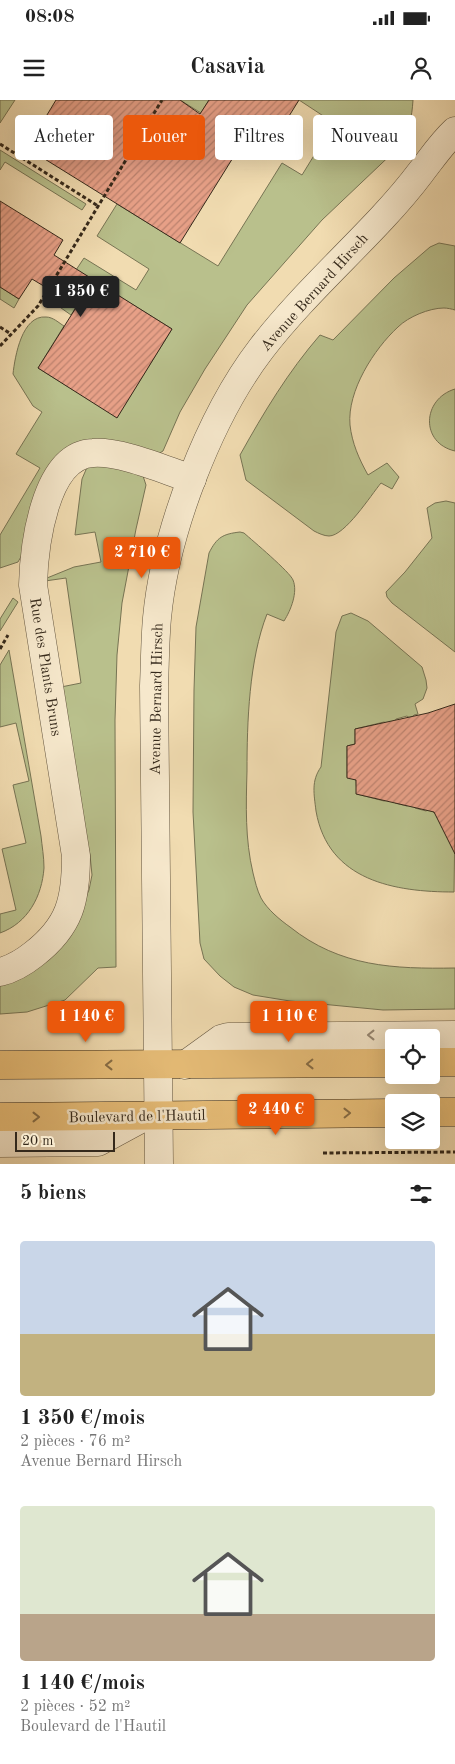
<!DOCTYPE html>
<html lang="fr">
<meta charset="utf-8">
<style>
body{margin:0;font-family:"Old Standard TT",serif;background:#f2f2f2;color:#222;height:100vh;display:flex;flex-direction:column;font-size:19px;white-space:nowrap}
*{box-sizing:border-box;margin:0}
p{font-size:16px;color:#767676}
.icon{flex:none;width:28px;height:28px;fill:none;stroke:currentColor;stroke-width:2;stroke-linecap:round;stroke-linejoin:round}
.map{position:relative;height:1064px;overflow:hidden}
.sheet{display:flex;flex-direction:column;background:#fff;flex:1}
.sheet>*{flex:none}
.hud{position:absolute;left:15px;top:15px;width:425px;height:45px;display:flex;gap:10px}
.controls{position:absolute;left:385px;top:929px;display:grid;gap:10px}
.controls a{display:grid;place-items:center;width:55px;height:55px;border-radius:5px;background:#fff;box-shadow:0 5px 20px #0002;font-size:25px}
.scale{position:absolute;left:15px;bottom:12px;width:100px;box-sizing:border-box;padding-left:5px;border:2px solid #35291b;border-top:0;font-size:14px;line-height:18px;white-space:nowrap;color:#35291b;-webkit-text-stroke:4px #f6e8cc;paint-order:stroke}
.price{position:absolute;translate:-50% -42px;padding:0 11px;border-radius:5px;background:#ea580c;color:#fff;font-size:16px;line-height:32px;filter:drop-shadow(0 1px 2px #0008)}
.price::after{content:'';position:absolute;left:50%;top:30px;width:15px;height:11px;margin-left:-8px;background:inherit;clip-path:polygon(0 0,100% 0,50% 100%)}
.price.current{background:#222;color:#fff}
ul{padding:0;list-style:none}
li{display:grid;align-content:center;gap:10px;height:265px;padding:0 20px}
li span{display:grid;place-items:center;height:155px;border-radius:5px;color:#555}
li>.icon{margin-inline-start:auto}
span .icon{width:90px;height:90px;fill:#fffc;stroke-width:1}
li b{font-size:21px}
h2{display:flex;justify-content:space-between;align-items:center;height:60px;padding:0 20px;font-size:21px}
.chip{padding:0 18px;border-radius:5px;background:#fff;box-shadow:0 5px 20px #0002;font-size:18px;line-height:45px}
.chip.current{background:#ea580c;color:#fff}
.status{display:flex;justify-content:space-between;align-items:center;height:35px;padding:0 25px;background:#fff;direction:ltr}
.status svg{height:14px;fill:currentColor}
header{display:flex;justify-content:space-between;align-items:center;height:65px;padding:0 20px;background:#fff;font-size:22px;font-weight:800}
.map>svg:first-child{display:block}
.grass{fill:#b9c08c;stroke:#777454}
.building{fill:url(#building-hatch);stroke:#35291b}
.lines{fill:none;stroke-linecap:round;stroke-linejoin:round}
.minor-casing{stroke:#645640;stroke-width:29}
.major-casing{stroke:#35291b;stroke-width:29}
.path{stroke:#35291b;stroke-width:3;stroke-dasharray:4 2.5;stroke-linecap:butt}
.minor{stroke:#f6e8cc;stroke-width:28}
.major{stroke:#e8be78;stroke-width:28}
.oneway{stroke:#968874}
.oneway2{stroke:#866c45}
.labels{text-anchor:middle;stroke-width:5;stroke-linejoin:round;paint-order:stroke}
.street-label{font-size:15px;fill:#35291b;stroke:#f6e8cc}
</style>
<div class="status"><b>08:08</b><svg viewBox="0 0 49 12"><path d="M0 12V9h3v3zM5 12V6h3v6zM10 12V3h3v9zM15 12V0h3v12zM26 1h20v11H26zM47 4h2v5h-2z"/></svg></div>
<header><svg class="icon" aria-label="menu" viewBox="0 0 24 24"><path d="M4 6h16M4 12h16M4 18h16"/></svg>Casavia<svg class="icon" aria-label="person" viewBox="0 0 24 24"><circle cx="12" cy="8" r="4"/><path d="M4 21q1-7 8-7t8 7"/></svg></header>
<div class="map">
<svg width="455" height="1064" viewBox="0 0 455 1064">
<defs>
<pattern id="building-hatch" width="6" height="6" patternUnits="userSpaceOnUse" patternTransform="scale(1.25)"><rect width="6" height="6" fill="#e7a087"/><path d="M-1 1l2-2M0 6l6-6M5 7l2-2" fill="none" stroke="#bc826e"/></pattern>
</defs>
<rect width="100%" height="100%" fill="#f1dcb1"/>
<filter id="stains"><feTurbulence type="fractalNoise" baseFrequency=".004" numOctaves="4"/><feColorMatrix values="0 0 0 0 .2 0 0 0 0 .09 0 0 0 0 .02 0 0 0 .5 -.17"/></filter>
<radialGradient id="worn" r=".72"><stop offset=".6" stop-color="#630" stop-opacity="0"/><stop offset="1" stop-color="#630" stop-opacity=".3"/></radialGradient>
<g class="grass">
<polygon points="0,0 15,0 0,23"/>
<polygon points="180,0 209,0 201,13"/>
<path d="M299,0H413C412,17 409,31 400,46L322,120L247,205L205,269L180,312L163,351L158,354L85,344L18,462L0,468V435L40,368L16,354L42,312L33,306L13,274C15,256 22,215 46,217C53,217 59,223 64,226L38,268L117,317L172,229L93,180L71,215L54,203L84,158L136,190L149,169L97,136L117,104L218,166L282,63L302,75L334,23Z"/>
<polygon points="0,50 86,104 82,110 5,62 0,70"/>
<path d="M439,143L455,146V210C452,209 447,208 444,208C429,208 408,217 398,227C374,249 347,291 350,325C352,343 359,359 368,375L387,363L399,377L392,389L381,383C371,395 345,436 329,436C324,436 318,433 314,431L246,380L240,355C264,312 288,272 320,235L333,240L394,178L430,147Z"/>
<polygon points="0,187 19,199 14,208 0,199"/>
<path d="M455,289V351C420,343 422,299 455,289Z"/>
<polygon points="95,364 142,373 146,385 136,429 122,503 117,555 115,620 116,867 98,868 65,900 27,912 0,914 0,881 81,809 89,790 92,775 90,755 78,702 61,587 81,583 66,478 45,481 47,478 74,467 101,462 95,432 75,435 82,379 88,365"/>
<polygon points="446,401 455,403 455,552 392,503 387,497 386,492 405,472 432,438 427,408 435,403"/>
<path d="M240,432L244,433C253,441 290,472 293,480C298,492 291,510 284,521L267,514C249,560 247,622 247,671C246,706 245,739 253,773C255,781 257,790 261,798C267,809 280,820 290,827C340,867 394,869 455,868V909L383,910L290,901L253,895L234,887L220,876L204,859L200,843L193,712L194,590L196,527L209,453C217,437 223,434 240,432Z"/>
<polygon points="13,498 18,502 0,531 0,519"/>
<path d="M351,513L368,521L422,567L426,580L427,588L423,599L415,604L418,614L414,615L411,619L407,616L396,619L394,625L384,622L355,629V644L347,646V677L356,680L357,694L384,701L393,699L395,703L407,706L412,703L415,708L426,711L431,708L434,713L455,717L454,792C395,792 328,781 316,711C314,694 311,681 321,667L336,532L342,516Z"/>
<path d="M9,550L41,736C42,746 44,757 44,768C42,796 28,823 0,833V814L16,810L2,749L26,743L13,685L29,681L16,623L0,627V565Z"/>
</g>
<g class="building">
<polygon points="56,0 180,0 200,14 209,0 299,0 266,53 244,40 180,143 27,48"/>
<polygon points="0,101 63,140 54,155 172,229 117,318 38,268 77,206 32,179 19,199 0,187"/>
<polygon points="455,604 455,754 434,712 356,694 356,680 347,678 347,646 355,644 355,629 428,613"/>
</g>
<g class="lines">
<g class="minor-casing">
<g id="minor">
<path d="M0,872C12,869 24,862 34,854C70,826 76,800 76,756L33,485C34,448 44,355 93,353C122,351 164,370 192,379"/>
<polyline points="185,965 221,939 228,937 455,935"/>
<polyline points="0,1043 98,1042 146,1016"/>
<path d="M159,1064L154,586C155,563 155,540 157,518C165,432 209,317 261,249C297,202 342,161 382,118C396,103 409,88 421,72C432,58 442,43 455,31"/>
</g>
</g>
<g class="major-casing">
<g id="major">
<polyline points="431,962 455,962"/>
<polyline points="0,965 394,963"/>
<polyline points="431,1012 455,1012"/>
<polyline points="0,1017 394,1013"/>
</g>
</g>
<g class="path">
<polyline points="0,44 98,106"/>
<polyline points="0,227 11,234"/>
<polyline points="0,246 38,206 162,0"/>
<polyline points="0,549 8,535"/>
<polyline points="323,1053 455,1052"/>
</g>
<use href="#minor" class="minor"/>
<use href="#major" class="major"/>
</g>
<defs><path id="oneway-chevron" d="M-2-3.5L2.5 0L-2 3.5" fill="none" stroke-width="1.6" stroke-linecap="round" stroke-linejoin="round" transform="scale(1.25)"/></defs>
<use class="oneway" href="#oneway-chevron" transform="translate(371 935) rotate(180)"/>
<g class="oneway2">
<use href="#oneway-chevron" transform="translate(310 964) rotate(179)"/>
<use href="#oneway-chevron" transform="translate(109 965) rotate(-180)"/>
<use href="#oneway-chevron" transform="translate(347 1013) rotate(-1)"/>
<use href="#oneway-chevron" transform="translate(36 1017)"/>
</g>
<g class="labels">
<g class="street-label">
<text transform="translate(314 192) rotate(-48)" y="5">Avenue Bernard Hirsch</text>
<text transform="translate(46 567) rotate(81)" y="5">Rue des Plants Bruns</text>
<text transform="translate(156 599) rotate(-89)" y="5">Avenue Bernard Hirsch</text>
<text transform="translate(137 1016) rotate(-1)" y="5">Boulevard de l'Hautil</text>
</g>
</g>
<rect width="100%" height="100%" filter="url(#stains)"/>
<rect width="100%" height="100%" fill="url(#worn)"/>
</svg>
<div class="controls">
<a><svg class="icon" aria-label="locate" viewBox="0 0 24 24"><circle cx="12" cy="12" r="6"/><path d="M12 2v4M12 18v4M2 12h4M18 12h4"/></svg></a>
<a><svg class="icon" aria-label="layers" viewBox="0 0 24 24"><path d="M12 4l9 5-9 5-9-5zM3 14l9 5 9-5"/></svg></a>
</div>
<div class="scale">20 m</div>
<b class="price current" style="left:81px;top:218px">1 350 €</b>
<b class="price" style="left:142px;top:479px">2 710 €</b>
<b class="price" style="left:86px;top:943px">1 140 €</b>
<b class="price" style="left:289px;top:943px">1 110 €</b>
<b class="price" style="left:276px;top:1036px">2 440 €</b>
<div class="hud">
<a class="chip">Acheter</a>
<a class="chip current">Louer</a>
<a class="chip">Filtres</a>
<a class="chip">Nouveau</a>
</div>
</div>
<section class="sheet">
<h2>5 biens<svg class="icon" aria-label="filters" viewBox="0 0 24 24"><path d="M4 7h16M4 17h16"/><circle cx="9" cy="7" r="2"/><circle cx="15" cy="17" r="2"/></svg></h2>
<ul>
<li><span style="background:linear-gradient(#c9d6e8 60%,#c2b280 0)"><svg class="icon" aria-label="home" viewBox="0 0 24 24"><path d="M3 11l9-7 9 7M6 9v11h12V9"/></svg></span><div><b>1 350 €/mois</b><p>2 pièces · 76 m²</p><p>Avenue Bernard Hirsch</p></div></li>
<li><span style="background:linear-gradient(#dfe7d0 70%,#b9a48a 0)"><svg class="icon" aria-label="home" viewBox="0 0 24 24"><path d="M3 11l9-7 9 7M6 9v11h12V9"/></svg></span><div><b>1 140 €/mois</b><p>2 pièces · 52 m²</p><p>Boulevard de l'Hautil</p></div></li>
</ul>
</section>
